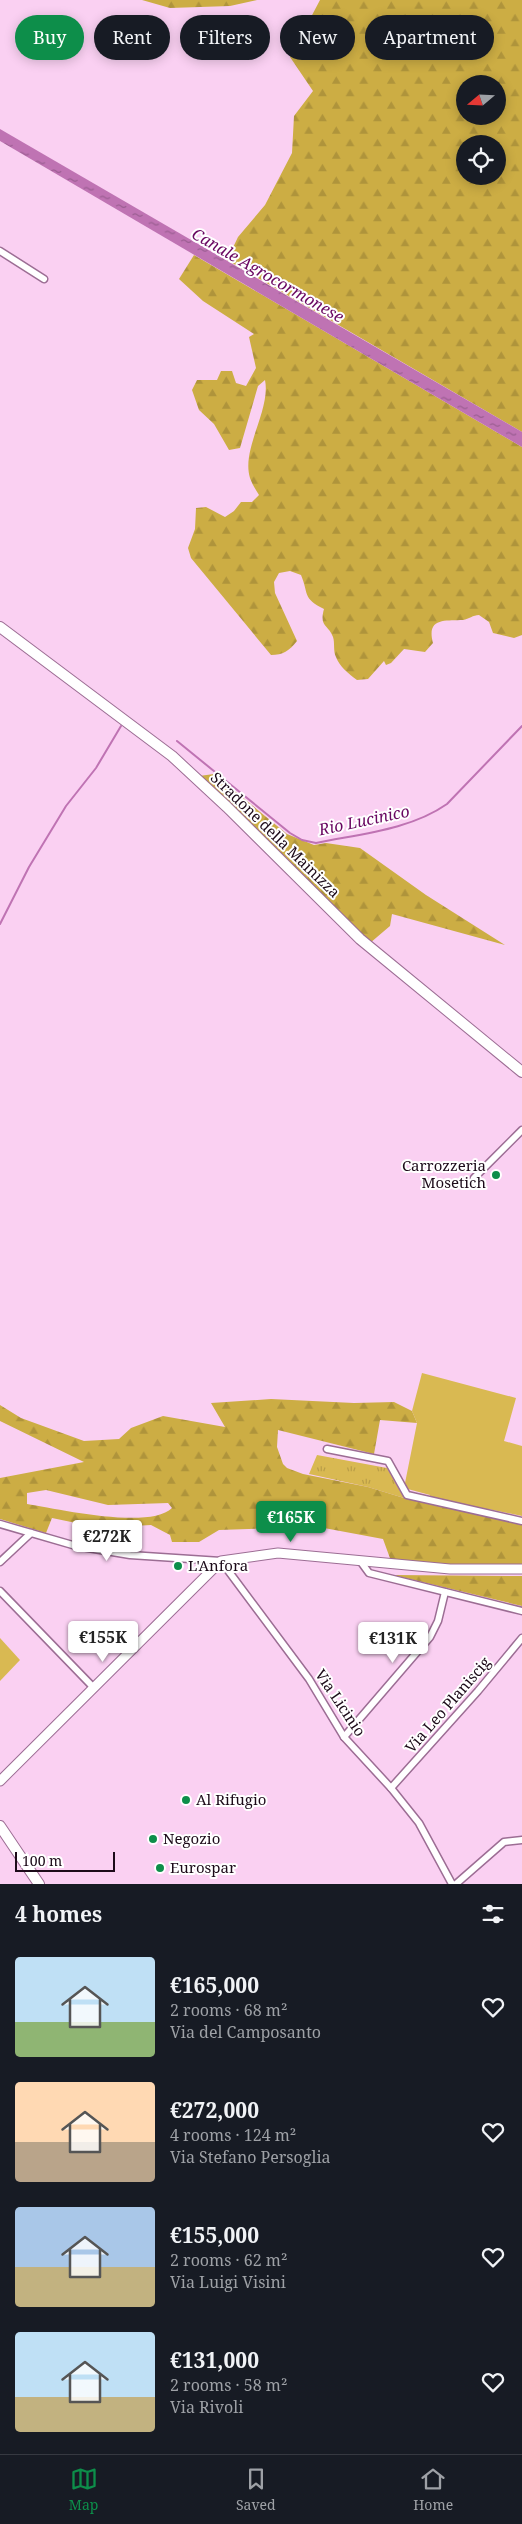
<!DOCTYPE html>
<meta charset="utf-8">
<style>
body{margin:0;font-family:"Noto Serif",serif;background:#20242c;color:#f1f3f6;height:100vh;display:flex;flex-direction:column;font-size:19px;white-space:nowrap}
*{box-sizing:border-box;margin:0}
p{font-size:16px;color:#9ea1a6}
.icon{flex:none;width:28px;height:28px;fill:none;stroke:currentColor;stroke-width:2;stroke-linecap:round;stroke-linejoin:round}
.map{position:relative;height:1884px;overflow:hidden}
.drawer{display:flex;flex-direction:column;background:#171b24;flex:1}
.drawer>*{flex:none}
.banner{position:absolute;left:15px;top:15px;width:492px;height:45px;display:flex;gap:10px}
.needle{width:32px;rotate:251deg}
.tools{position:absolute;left:456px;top:75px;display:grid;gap:10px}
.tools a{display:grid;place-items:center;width:50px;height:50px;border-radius:50%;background:#171b24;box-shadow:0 2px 12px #0003;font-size:25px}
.scale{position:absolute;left:15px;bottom:12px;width:100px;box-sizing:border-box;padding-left:5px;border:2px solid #1c0a19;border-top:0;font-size:14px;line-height:18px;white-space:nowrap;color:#1c0a19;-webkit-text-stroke:4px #fff;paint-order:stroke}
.price{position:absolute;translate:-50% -42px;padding:0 11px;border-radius:5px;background:#fff;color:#222;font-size:16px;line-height:32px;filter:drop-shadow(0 1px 2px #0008)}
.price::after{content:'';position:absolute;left:50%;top:30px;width:15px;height:11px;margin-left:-8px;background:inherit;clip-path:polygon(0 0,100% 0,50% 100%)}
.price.selected{background:#0d8e4a;color:#fff}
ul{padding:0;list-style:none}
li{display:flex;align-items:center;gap:15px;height:125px;padding:0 15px}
li span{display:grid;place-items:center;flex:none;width:140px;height:100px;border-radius:5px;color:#555}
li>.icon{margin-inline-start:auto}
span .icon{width:60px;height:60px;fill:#fffc;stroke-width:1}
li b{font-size:21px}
h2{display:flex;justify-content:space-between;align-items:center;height:60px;padding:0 15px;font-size:21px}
.pill{padding:0 18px;border-radius:22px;background:#171b24;box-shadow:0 2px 12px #0003;font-size:18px;line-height:45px}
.pill.selected{background:#0d8e4a;color:#fff}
.tab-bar{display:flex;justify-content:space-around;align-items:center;height:70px;border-top:1px solid #363941;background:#171b24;font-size:14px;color:#9ea1a6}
.tab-bar a{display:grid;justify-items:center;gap:2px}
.tab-bar .selected{color:#0d8e4a}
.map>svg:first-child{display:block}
.grass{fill:url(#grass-tufts)}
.forest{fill:url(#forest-firs);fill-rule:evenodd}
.pitch{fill:#d9b952}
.water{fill:url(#water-ripples)}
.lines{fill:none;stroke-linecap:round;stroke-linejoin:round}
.stream{stroke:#bf73b3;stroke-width:2}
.street-casing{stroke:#9c6d94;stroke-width:9}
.secondary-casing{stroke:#9c6d94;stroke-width:11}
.primary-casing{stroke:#9c6d94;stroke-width:12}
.street{stroke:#fff;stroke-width:6}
.secondary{stroke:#fff;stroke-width:9}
.primary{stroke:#fff;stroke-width:10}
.poi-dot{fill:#0d8e4a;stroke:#fff;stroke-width:2}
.labels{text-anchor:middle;stroke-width:4;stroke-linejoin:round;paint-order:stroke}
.street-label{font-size:15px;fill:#1c0a19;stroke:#fff}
.poi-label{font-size:15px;fill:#1c0a19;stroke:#fff;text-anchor:start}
.water-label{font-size:16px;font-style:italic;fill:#690761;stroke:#fff}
</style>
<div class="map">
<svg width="522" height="1884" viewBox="0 0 522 1884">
<defs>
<pattern id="grass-tufts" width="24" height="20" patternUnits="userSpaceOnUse" patternTransform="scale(1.25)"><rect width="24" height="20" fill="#d9b952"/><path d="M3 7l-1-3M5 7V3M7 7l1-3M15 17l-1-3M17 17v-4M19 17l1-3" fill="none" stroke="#ba9e47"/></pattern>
<pattern id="forest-firs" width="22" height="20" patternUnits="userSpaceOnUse" patternTransform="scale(1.25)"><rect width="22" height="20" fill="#ccad44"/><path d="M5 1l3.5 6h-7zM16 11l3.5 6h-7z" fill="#af943b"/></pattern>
<pattern id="water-ripples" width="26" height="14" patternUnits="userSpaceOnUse" patternTransform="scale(1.25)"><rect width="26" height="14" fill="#bf73b3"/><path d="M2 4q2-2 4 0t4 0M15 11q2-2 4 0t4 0" fill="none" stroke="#9a5d91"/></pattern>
</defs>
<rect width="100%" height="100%" fill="#fad0f2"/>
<polygon class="grass" points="317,1455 387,1468 404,1498 368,1487 309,1474"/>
<g class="forest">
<polygon points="142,0 257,0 230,6 170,8"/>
<path d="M320,0H522V432L227,260L238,237L265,205L292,153L294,116L313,91L290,57ZM465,84H498V116H465ZM465,144H498V176H465Z"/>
<path d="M194,255L522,447V635L514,638L493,633L489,622L479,615C473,615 469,619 463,620C446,621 426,617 433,643L425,652L404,649L391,663L386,665L384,661L368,679L357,680C349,674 339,666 336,657C333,651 335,643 333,637C328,624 319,627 324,609C302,598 309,594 301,575L290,571L279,573L274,582L275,593L297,641C289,651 283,655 271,655L191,558L188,548L195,529L196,508L206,507L225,517L234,511L241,502H252L259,495C256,490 252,484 250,478C241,449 271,410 265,380L258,386L240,448L229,450L214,424L199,410L192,390L197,380H217L221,371H232L236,383L246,386L256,368L249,337L254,334L203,301L179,279Z"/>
<polygon points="214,774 287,834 314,845 326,843 360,848 426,895 505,945 392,914 390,926 370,943 199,776"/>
<path d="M271,1399L354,1403L394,1402L412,1411L417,1423L380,1420L374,1454L278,1430L277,1447L283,1464L287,1468L303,1474L368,1487L404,1498L522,1525V1564H412L391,1561L383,1539L324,1528L315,1531L274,1528L219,1530L199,1542H172L170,1535L151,1525L134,1526L124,1530L121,1548L72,1540L76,1523L52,1518L46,1533L0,1519V1478L84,1462L0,1421V1405L21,1418L84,1441L119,1439L131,1428L163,1416L225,1427L211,1403ZM46,1490L108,1505L168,1503L172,1508C150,1530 58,1509 27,1504V1493Z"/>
<polygon points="393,1575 522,1576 522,1606"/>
</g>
<g class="pitch">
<polygon points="422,1373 516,1398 504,1441 522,1446 522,1516 488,1509 487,1511 429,1499 430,1495 404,1488 417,1423 412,1411"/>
<polygon points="0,1638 20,1660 0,1681"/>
</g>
<polygon class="water" points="0,129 522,432 522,447 0,141"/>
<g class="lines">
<g class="stream">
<path d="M177,741L290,833L302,840L316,843C359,834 410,830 447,804L522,726"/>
<polyline points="0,924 29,867 66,806 96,768 121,726"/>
</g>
<g class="street-casing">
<g id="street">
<polyline points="0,251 44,279"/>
<polyline points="474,1178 522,1130"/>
<polyline points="327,1449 388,1461 407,1495 522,1521"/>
<polyline points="0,1524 76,1546 130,1555 221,1561 309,1679 344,1737 391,1788 419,1823 452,1884"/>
<polyline points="0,1562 31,1533"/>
<polyline points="361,1562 369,1573 522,1611"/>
<polyline points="0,1591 94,1688"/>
<polyline points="344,1737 430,1637 438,1621 445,1592"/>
<polyline points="391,1788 478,1691 522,1638"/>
<polyline points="456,1884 504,1842 522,1840"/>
</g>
</g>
<g class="secondary-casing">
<polyline id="secondary" points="0,1781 221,1561 278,1553 450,1569 522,1569"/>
</g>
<g class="primary-casing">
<g id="primary">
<polyline points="0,627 172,756 227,807 360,939 522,1072"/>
<polyline points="0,1826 39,1884"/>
</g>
</g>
<use href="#street" class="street"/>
<use href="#secondary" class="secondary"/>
<use href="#primary" class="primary"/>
</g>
<g class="poi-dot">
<circle cx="496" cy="1175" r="5"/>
<circle cx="178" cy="1566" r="5"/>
<circle cx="186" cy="1800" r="5"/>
<circle cx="153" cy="1839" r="5"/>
<circle cx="160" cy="1868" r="5"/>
</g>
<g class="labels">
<g class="street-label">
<text transform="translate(275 835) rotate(44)" y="5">Stradone della Mainizza</text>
<text transform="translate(340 1703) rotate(56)" y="5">Via Licinio</text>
<text transform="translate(448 1705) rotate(-49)" y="5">Via Leo Planiscig</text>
</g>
<g class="poi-label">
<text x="486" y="1171" text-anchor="end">Carrozzeria<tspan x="486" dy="17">Mosetich</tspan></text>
<text x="188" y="1571">L'Anfora</text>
<text x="196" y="1805">Al Rifugio</text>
<text x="163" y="1844">Negozio</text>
<text x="170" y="1873">Eurospar</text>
</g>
<g class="water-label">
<text transform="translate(268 275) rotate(30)" y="6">Canale Agrocormonese</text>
<text transform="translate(364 820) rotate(-12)" y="6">Rio Lucinico</text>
</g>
</g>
</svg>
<div class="tools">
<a><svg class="needle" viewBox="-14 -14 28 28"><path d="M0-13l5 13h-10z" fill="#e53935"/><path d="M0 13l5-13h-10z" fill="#9ea1a6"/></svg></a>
<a><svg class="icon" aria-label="locate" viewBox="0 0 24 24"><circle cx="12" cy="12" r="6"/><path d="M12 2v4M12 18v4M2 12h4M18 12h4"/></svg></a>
</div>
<div class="scale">100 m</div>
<b class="price selected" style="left:291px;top:1543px">€165K</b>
<b class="price" style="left:107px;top:1562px">€272K</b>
<b class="price" style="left:103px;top:1663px">€155K</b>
<b class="price" style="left:393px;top:1664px">€131K</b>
<div class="banner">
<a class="pill selected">Buy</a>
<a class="pill">Rent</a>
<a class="pill">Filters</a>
<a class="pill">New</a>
<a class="pill">Apartment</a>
</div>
</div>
<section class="drawer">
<h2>4 homes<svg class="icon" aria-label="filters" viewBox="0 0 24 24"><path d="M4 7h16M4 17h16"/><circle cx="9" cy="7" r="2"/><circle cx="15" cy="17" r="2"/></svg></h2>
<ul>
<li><span style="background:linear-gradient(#bfe0f5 65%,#8fb573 0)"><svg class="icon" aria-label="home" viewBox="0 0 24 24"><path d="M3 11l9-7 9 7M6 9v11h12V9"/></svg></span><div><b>€165,000</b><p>2 rooms · 68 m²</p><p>Via del Camposanto</p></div><svg class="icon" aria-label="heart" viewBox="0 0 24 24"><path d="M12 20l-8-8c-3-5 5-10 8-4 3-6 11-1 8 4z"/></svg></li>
<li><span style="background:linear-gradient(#ffd9b3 60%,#b9a48a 0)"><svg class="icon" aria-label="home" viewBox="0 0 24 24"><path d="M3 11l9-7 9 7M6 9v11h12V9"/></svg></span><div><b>€272,000</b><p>4 rooms · 124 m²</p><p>Via Stefano Persoglia</p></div><svg class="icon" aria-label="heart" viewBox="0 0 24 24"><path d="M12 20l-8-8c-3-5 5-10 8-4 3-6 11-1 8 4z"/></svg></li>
<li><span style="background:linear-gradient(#a9c7e8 60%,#c2b280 0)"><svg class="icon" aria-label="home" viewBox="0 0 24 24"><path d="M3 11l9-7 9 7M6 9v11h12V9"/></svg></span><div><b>€155,000</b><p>2 rooms · 62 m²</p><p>Via Luigi Visini</p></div><svg class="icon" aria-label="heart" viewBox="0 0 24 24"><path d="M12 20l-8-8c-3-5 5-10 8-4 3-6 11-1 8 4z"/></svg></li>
<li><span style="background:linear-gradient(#bfe0f5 65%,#c2b280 0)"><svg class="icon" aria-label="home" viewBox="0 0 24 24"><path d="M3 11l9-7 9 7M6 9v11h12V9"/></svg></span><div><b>€131,000</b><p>2 rooms · 58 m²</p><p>Via Rivoli</p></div><svg class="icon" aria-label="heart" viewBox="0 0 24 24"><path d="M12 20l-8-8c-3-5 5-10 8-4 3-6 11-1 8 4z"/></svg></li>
</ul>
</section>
<nav class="tab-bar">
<a class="selected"><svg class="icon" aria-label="map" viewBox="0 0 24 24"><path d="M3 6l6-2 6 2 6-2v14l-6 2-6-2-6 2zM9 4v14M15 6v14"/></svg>Map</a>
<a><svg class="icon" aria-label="saved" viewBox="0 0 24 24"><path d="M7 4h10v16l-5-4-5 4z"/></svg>Saved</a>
<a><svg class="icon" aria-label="home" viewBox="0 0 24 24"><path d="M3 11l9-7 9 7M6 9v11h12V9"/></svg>Home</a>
</nav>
